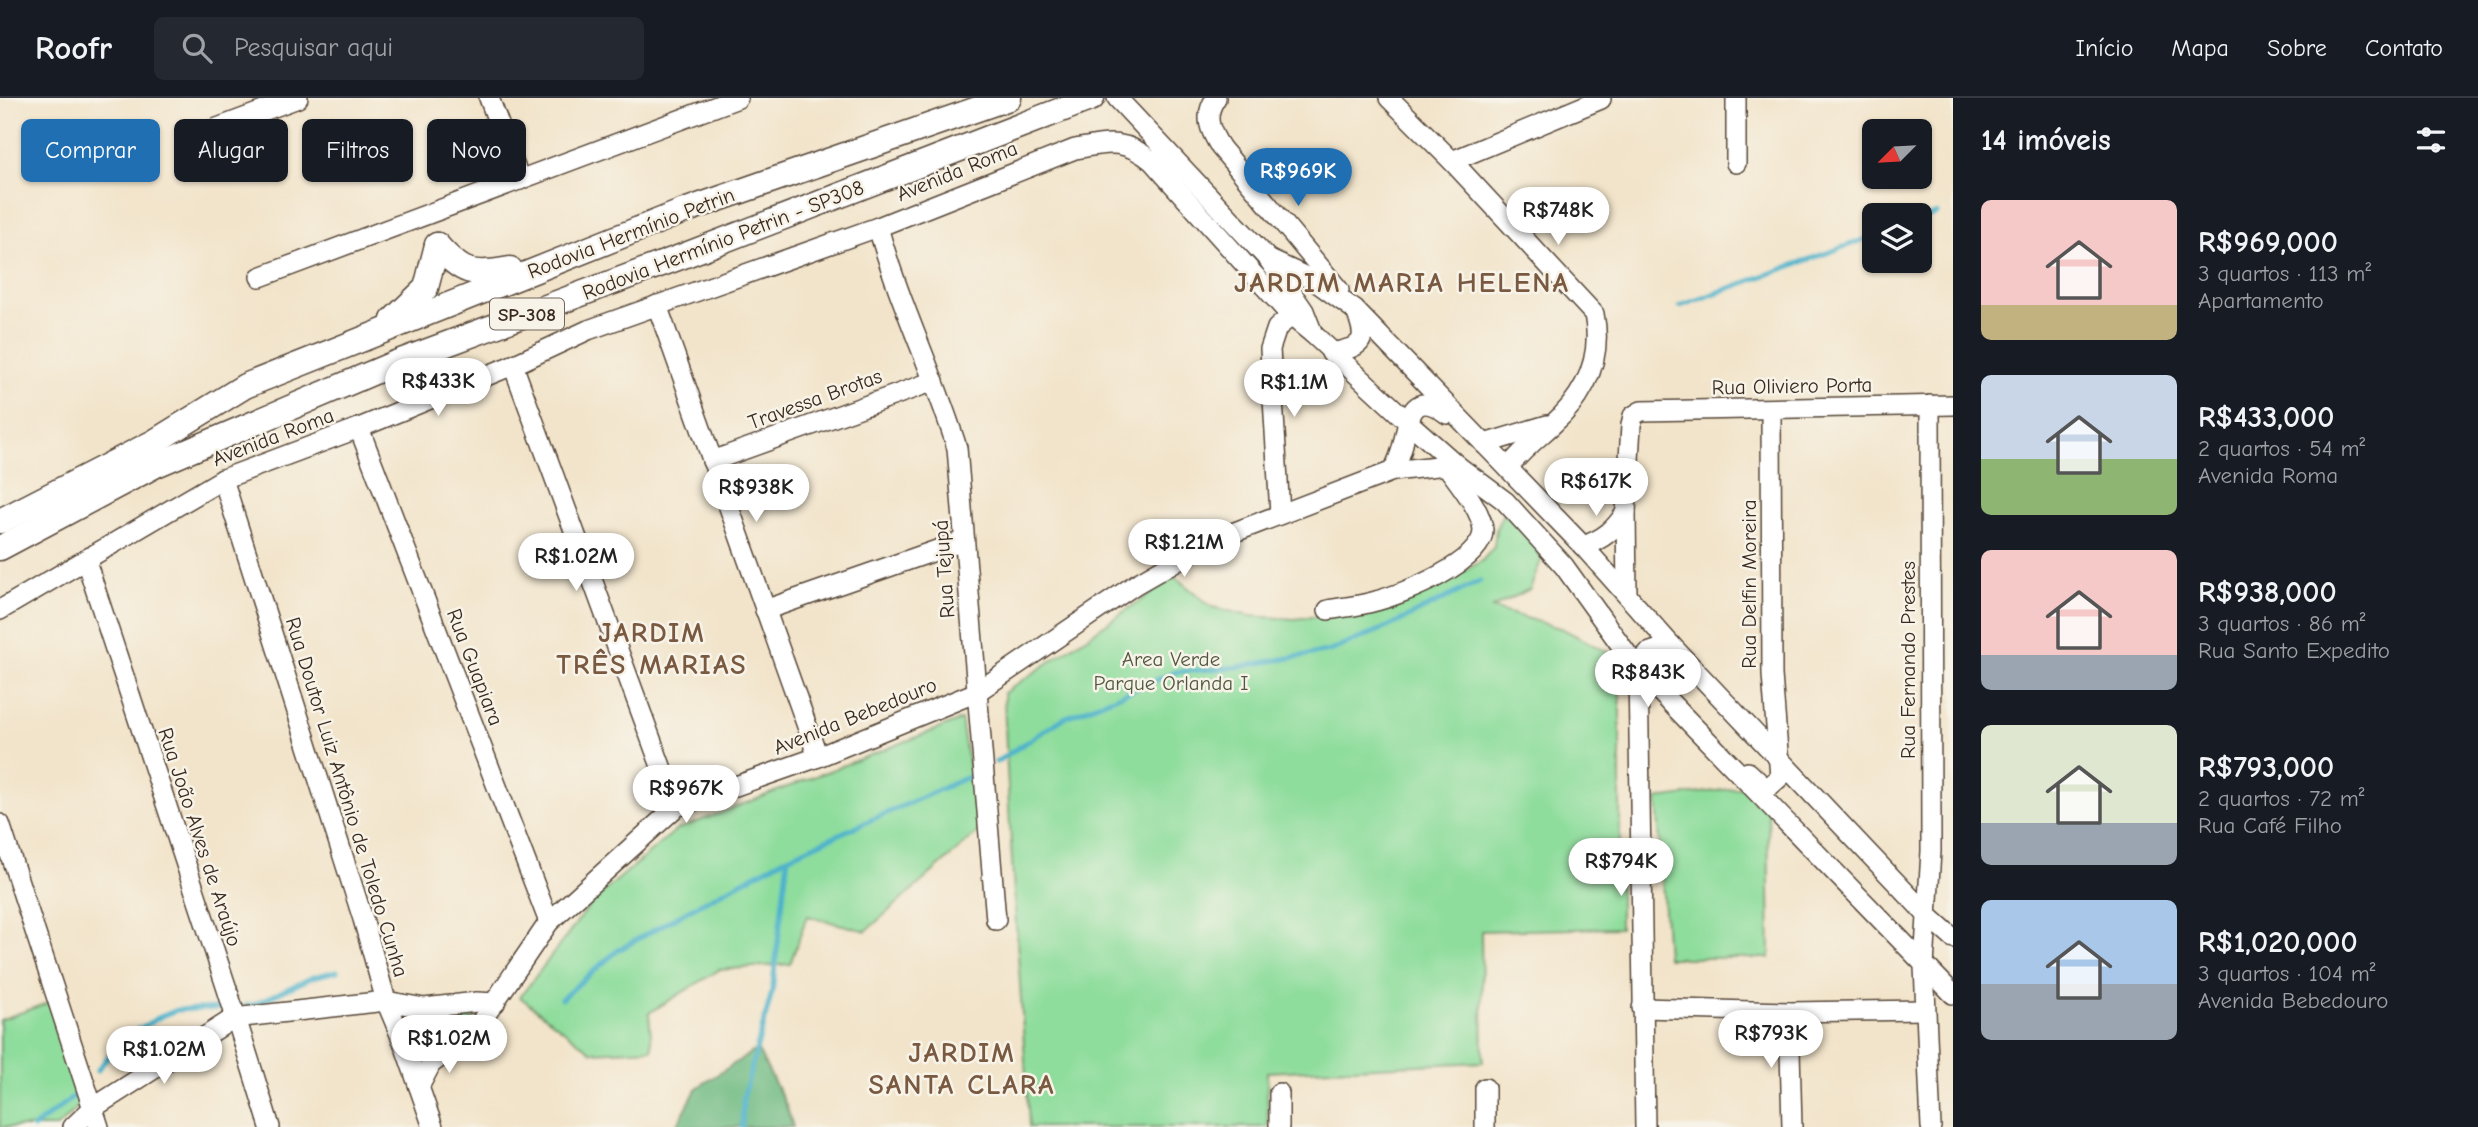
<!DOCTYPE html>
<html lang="pt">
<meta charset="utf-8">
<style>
body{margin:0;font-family:"Comic Neue",sans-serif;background:#242831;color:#f1f3f6;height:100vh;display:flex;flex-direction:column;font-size:26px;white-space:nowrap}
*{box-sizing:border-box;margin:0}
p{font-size:23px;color:#9ea1a6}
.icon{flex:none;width:38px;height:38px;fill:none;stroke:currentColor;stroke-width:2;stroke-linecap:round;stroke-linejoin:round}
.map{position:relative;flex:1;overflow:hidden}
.side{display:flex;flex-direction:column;background:#171b24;width:525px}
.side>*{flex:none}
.hud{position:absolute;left:21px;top:21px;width:665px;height:63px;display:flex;gap:14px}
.needle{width:46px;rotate:246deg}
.buttons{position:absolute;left:1862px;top:21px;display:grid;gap:14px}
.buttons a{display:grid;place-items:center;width:70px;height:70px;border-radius:10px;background:#171b24;box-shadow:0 2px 5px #0004;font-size:35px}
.price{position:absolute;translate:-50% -60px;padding:0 16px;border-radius:24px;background:#fff;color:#222;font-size:23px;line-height:46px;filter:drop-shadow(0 2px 4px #0008)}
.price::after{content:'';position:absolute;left:50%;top:42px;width:21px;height:16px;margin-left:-10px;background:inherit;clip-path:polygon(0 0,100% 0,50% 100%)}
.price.active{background:#1f6fb2;color:#fff}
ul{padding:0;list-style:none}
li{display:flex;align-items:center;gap:21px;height:175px;padding:0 28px}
li span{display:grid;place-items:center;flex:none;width:196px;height:140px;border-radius:10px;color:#555}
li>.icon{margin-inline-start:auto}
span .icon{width:84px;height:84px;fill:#fffc;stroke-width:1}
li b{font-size:30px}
h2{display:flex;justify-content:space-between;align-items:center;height:84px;padding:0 28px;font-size:30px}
.pill{padding:0 24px;border-radius:10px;background:#171b24;box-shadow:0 2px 5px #0004;font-size:24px;line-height:63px}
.pill.active{background:#1f6fb2;color:#fff}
header{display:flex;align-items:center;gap:42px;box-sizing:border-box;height:98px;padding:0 35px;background:#171b24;border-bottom:2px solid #363941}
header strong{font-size:33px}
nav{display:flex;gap:38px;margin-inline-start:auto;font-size:24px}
.search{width:490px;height:63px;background:#242831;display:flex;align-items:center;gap:18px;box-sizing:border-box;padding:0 24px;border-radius:10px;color:#9ea1a6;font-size:26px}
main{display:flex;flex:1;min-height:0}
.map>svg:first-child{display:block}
.green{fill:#8edd9c;stroke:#64845d;stroke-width:2}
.forest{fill:#72bc84;stroke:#567351;stroke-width:2}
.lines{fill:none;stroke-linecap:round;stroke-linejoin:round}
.stream{stroke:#4db3cb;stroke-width:5}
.minor-casing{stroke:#564638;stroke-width:22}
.major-casing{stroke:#564638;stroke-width:27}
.minor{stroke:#fff;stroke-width:19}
.major{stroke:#fff;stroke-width:24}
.labels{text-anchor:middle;stroke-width:5;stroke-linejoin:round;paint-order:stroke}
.shield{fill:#f7f3e8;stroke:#73665b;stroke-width:2}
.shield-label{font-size:19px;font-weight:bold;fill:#3b2a1e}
.street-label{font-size:21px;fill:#3b2a1e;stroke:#f7f3e8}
.park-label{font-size:21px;fill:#50573e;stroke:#f7f3e8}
.district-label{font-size:28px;font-weight:bold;letter-spacing:2px;fill:#7a5941;stroke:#f7f3e8}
</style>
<header>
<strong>Roofr</strong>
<div class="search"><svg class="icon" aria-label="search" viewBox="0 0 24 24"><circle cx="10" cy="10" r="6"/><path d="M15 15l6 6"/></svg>Pesquisar aqui</div>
<nav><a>Início</a><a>Mapa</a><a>Sobre</a><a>Contato</a></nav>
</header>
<main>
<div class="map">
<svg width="1953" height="1029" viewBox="0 0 1953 1029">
<rect width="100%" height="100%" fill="#f7f3e8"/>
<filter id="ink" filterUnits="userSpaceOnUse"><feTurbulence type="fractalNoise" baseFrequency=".0143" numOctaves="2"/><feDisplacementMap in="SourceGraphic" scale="14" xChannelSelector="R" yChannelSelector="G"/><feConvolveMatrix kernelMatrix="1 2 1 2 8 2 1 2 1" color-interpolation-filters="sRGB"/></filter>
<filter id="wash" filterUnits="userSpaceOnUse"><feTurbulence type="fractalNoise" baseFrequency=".00686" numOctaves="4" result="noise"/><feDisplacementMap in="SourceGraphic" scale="28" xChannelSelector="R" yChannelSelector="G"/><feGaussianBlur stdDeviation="1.57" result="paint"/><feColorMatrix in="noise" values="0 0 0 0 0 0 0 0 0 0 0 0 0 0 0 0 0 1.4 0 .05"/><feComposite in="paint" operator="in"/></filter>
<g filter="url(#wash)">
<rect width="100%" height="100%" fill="#f2e4ca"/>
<g class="green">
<path d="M1503,415L1534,434L1542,460L1530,491L1492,510L1563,531L1613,557L1620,576V830L1481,833L1483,964L1267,974L1268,1029H1029C1021,884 1008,740 1004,595L1175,479L1212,509L1250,518L1294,521L1380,511L1451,480L1482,463L1494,449L1496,431Z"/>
<polygon points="961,622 979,733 866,833 807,818 790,866 719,872 649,915 652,951 592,954 520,899 594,802 676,732"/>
<polygon points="1744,689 1768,711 1770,860 1667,860 1657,701"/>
<polygon points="50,904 82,1005 57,1029 0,1029 0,922"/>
<path d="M467,912L475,920C459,934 435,948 416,932L415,926L419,921Z"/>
</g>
<polygon class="forest" points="757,951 786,1007 793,1029 676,1029 697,990"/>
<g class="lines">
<g class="stream">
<polyline points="1920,122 1937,115"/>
<polyline points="1680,208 1874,138"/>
<polyline points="996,664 1064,620 1176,574 1237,569 1330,553 1392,527 1480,483"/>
<polyline points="561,901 617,853 687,813 788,759 981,673"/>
<polyline points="246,907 253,907 313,879 337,873"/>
<polyline points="97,973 117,947 137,932 160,919 177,912 219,910"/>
<polyline points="34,1029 76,997"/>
<polyline points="742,1029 743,1001 772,894 788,759"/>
</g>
</g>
</g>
<g filter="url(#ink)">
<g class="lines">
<g class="minor-casing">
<g id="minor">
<polyline points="489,0 520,82"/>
<polyline points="1117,0 1269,162 1304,213 1313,236 1407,323 1458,368 1505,403 1564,468 1638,571 1953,896"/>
<path d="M1216,0C1203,18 1210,33 1221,50L1339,192"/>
<path d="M1389,0L1452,63L1594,216C1603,261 1585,298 1551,328C1535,342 1522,352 1508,370"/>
<polyline points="1736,0 1736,65"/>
<polyline points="212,32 298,0"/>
<polyline points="1452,63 1601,1"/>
<path d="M878,129C899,205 934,275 957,350L996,822"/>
<polyline points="1270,162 1315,183 1355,212 1583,448 1671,547 1927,817 1953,840"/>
<polyline points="260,179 738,0"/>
<polyline points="657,207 818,659"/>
<path d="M1331,255C1360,249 1369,246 1357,216"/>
<polyline points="513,267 676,709"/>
<polyline points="1930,307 1931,753 1924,868 1931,1029"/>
<polyline points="359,330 549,824"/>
<polyline points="1484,346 1547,327"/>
<polyline points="712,363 934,283"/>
<path d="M1393,373C1397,365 1401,356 1403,346C1409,319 1413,290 1447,316"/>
<polyline points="223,381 363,821 386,903 404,946 433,1029"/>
<polyline points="1280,416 1270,251 1277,230 1291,218"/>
<path d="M1583,448C1604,441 1614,432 1626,414"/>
<polyline points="86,463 227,891 270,1029"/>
<polyline points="1627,497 1626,414 1631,327 1633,318 1641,313 1953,307"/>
<path d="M0,512L223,381L359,330L513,267L588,232L878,129L1075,51C1108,45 1124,40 1152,63L1291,218L1313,236"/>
<polyline points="765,512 963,443"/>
<path d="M1328,512C1344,509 1360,508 1376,503C1403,496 1484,464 1483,432C1482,412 1457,383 1446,367"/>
<polyline points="1748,674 1762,687 1770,688 1780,679 1772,577 1771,311"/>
<polyline points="0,726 99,1029"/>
<polyline points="1642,910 1789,914 1925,912"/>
<polyline points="1789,914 1792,1029"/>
<polyline points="404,946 458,946"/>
<polyline points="419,989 431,966 474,934 549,824 676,709 818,659 977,594 1136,486 1209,444 1393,373 1446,367 1458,368"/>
<polyline points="1485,990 1485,1029"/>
<polyline points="1279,995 1279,1029"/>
<polyline points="73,1029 93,1010 234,920 386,903 424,910 477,904 495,905"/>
<polyline points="1645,1029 1638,571 1648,555 1671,547"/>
</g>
</g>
<g class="major-casing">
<g id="major">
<path d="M437,147C463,176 472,178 510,171"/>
<polyline points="393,222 426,190 437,147"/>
<polyline points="0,423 154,344 245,288 684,113 1009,0"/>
<polyline points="0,450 156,367 393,266 683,158 1092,0"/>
</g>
</g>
<use href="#minor" class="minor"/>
<use href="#major" class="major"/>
</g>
</g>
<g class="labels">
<rect class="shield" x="490" y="200.5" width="74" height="31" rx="5"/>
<g class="shield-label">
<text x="527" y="223">SP-308</text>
</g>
<g class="street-label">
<text transform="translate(957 73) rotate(-22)" y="7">Avenida Roma</text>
<text transform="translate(631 135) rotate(-21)" y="7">Rodovia Hermínio Petrin</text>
<text transform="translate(723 142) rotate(-21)" y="7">Rodovia Hermínio Petrin - SP308</text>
<text transform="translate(1792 288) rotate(-1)" y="7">Rua Oliviero Porta</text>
<text transform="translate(815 301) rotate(-20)" y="7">Travessa Brotas</text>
<text transform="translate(273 339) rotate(-21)" y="7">Avenida Roma</text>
<text transform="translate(944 471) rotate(-94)" y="7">Rua Tejupá</text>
<text transform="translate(1749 486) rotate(-90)" y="7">Rua Delfin Moreira</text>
<text transform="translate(1908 562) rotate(-90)" y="7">Rua Fernando Prestes</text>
<text transform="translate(475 569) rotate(69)" y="7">Rua Guapiara</text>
<text transform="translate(855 618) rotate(-22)" y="7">Avenida Bebedouro</text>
<text transform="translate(347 699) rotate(73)" y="7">Rua Doutor Luiz Antônio de Toledo Cunha</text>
<text transform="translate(200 739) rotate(72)" y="7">Rua João Alves de Araújo</text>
</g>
<g class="park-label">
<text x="1171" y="568">Area Verde<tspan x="1171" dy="24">Parque Orlanda I</tspan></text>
</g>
<g class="district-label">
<text x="1402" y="194">JARDIM MARIA HELENA</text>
<text x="652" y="544">JARDIM<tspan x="652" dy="32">TRÊS MARIAS</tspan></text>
<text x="962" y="964">JARDIM<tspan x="962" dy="32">SANTA CLARA</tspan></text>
</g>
</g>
</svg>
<div class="buttons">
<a><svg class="needle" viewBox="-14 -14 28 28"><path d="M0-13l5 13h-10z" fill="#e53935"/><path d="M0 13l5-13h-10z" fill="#9ea1a6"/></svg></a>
<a><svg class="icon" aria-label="layers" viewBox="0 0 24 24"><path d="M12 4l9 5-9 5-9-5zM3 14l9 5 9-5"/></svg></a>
</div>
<b class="price active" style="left:1298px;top:110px">R$969K</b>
<b class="price" style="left:1558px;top:149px">R$748K</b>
<b class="price" style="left:438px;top:320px">R$433K</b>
<b class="price" style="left:1294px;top:321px">R$1.1M</b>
<b class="price" style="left:1596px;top:420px">R$617K</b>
<b class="price" style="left:756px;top:426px">R$938K</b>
<b class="price" style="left:1184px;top:481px">R$1.21M</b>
<b class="price" style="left:576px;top:495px">R$1.02M</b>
<b class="price" style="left:1648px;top:611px">R$843K</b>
<b class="price" style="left:686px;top:727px">R$967K</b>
<b class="price" style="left:1621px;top:800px">R$794K</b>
<b class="price" style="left:1771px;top:972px">R$793K</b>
<b class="price" style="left:449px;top:977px">R$1.02M</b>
<b class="price" style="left:164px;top:988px">R$1.02M</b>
<div class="hud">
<a class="pill active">Comprar</a>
<a class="pill">Alugar</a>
<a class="pill">Filtros</a>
<a class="pill">Novo</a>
</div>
</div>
<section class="side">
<h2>14 imóveis<svg class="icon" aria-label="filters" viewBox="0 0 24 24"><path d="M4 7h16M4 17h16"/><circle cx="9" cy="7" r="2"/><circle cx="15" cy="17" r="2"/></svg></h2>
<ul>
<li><span style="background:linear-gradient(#f6c9c9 75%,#c2b280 0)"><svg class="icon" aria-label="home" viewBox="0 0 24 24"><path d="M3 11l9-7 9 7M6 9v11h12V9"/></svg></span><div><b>R$969,000</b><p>3 quartos · 113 m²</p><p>Apartamento</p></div></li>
<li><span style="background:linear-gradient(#c9d6e8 60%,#8fb573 0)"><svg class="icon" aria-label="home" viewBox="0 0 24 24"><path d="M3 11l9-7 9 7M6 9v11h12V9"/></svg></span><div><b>R$433,000</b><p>2 quartos · 54 m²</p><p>Avenida Roma</p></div></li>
<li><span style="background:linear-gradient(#f6c9c9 75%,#9aa5b1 0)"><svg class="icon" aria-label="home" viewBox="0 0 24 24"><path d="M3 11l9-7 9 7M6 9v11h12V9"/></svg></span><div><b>R$938,000</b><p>3 quartos · 86 m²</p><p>Rua Santo Expedito</p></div></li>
<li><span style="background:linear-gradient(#dfe7d0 70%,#9aa5b1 0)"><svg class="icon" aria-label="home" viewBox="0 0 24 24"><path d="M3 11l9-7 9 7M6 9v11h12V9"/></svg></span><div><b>R$793,000</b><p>2 quartos · 72 m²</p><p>Rua Café Filho</p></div></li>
<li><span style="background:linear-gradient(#a9c7e8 60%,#9aa5b1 0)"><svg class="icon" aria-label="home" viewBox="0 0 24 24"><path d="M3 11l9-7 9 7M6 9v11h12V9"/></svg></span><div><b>R$1,020,000</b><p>3 quartos · 104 m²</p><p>Avenida Bebedouro</p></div></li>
</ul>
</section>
</main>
